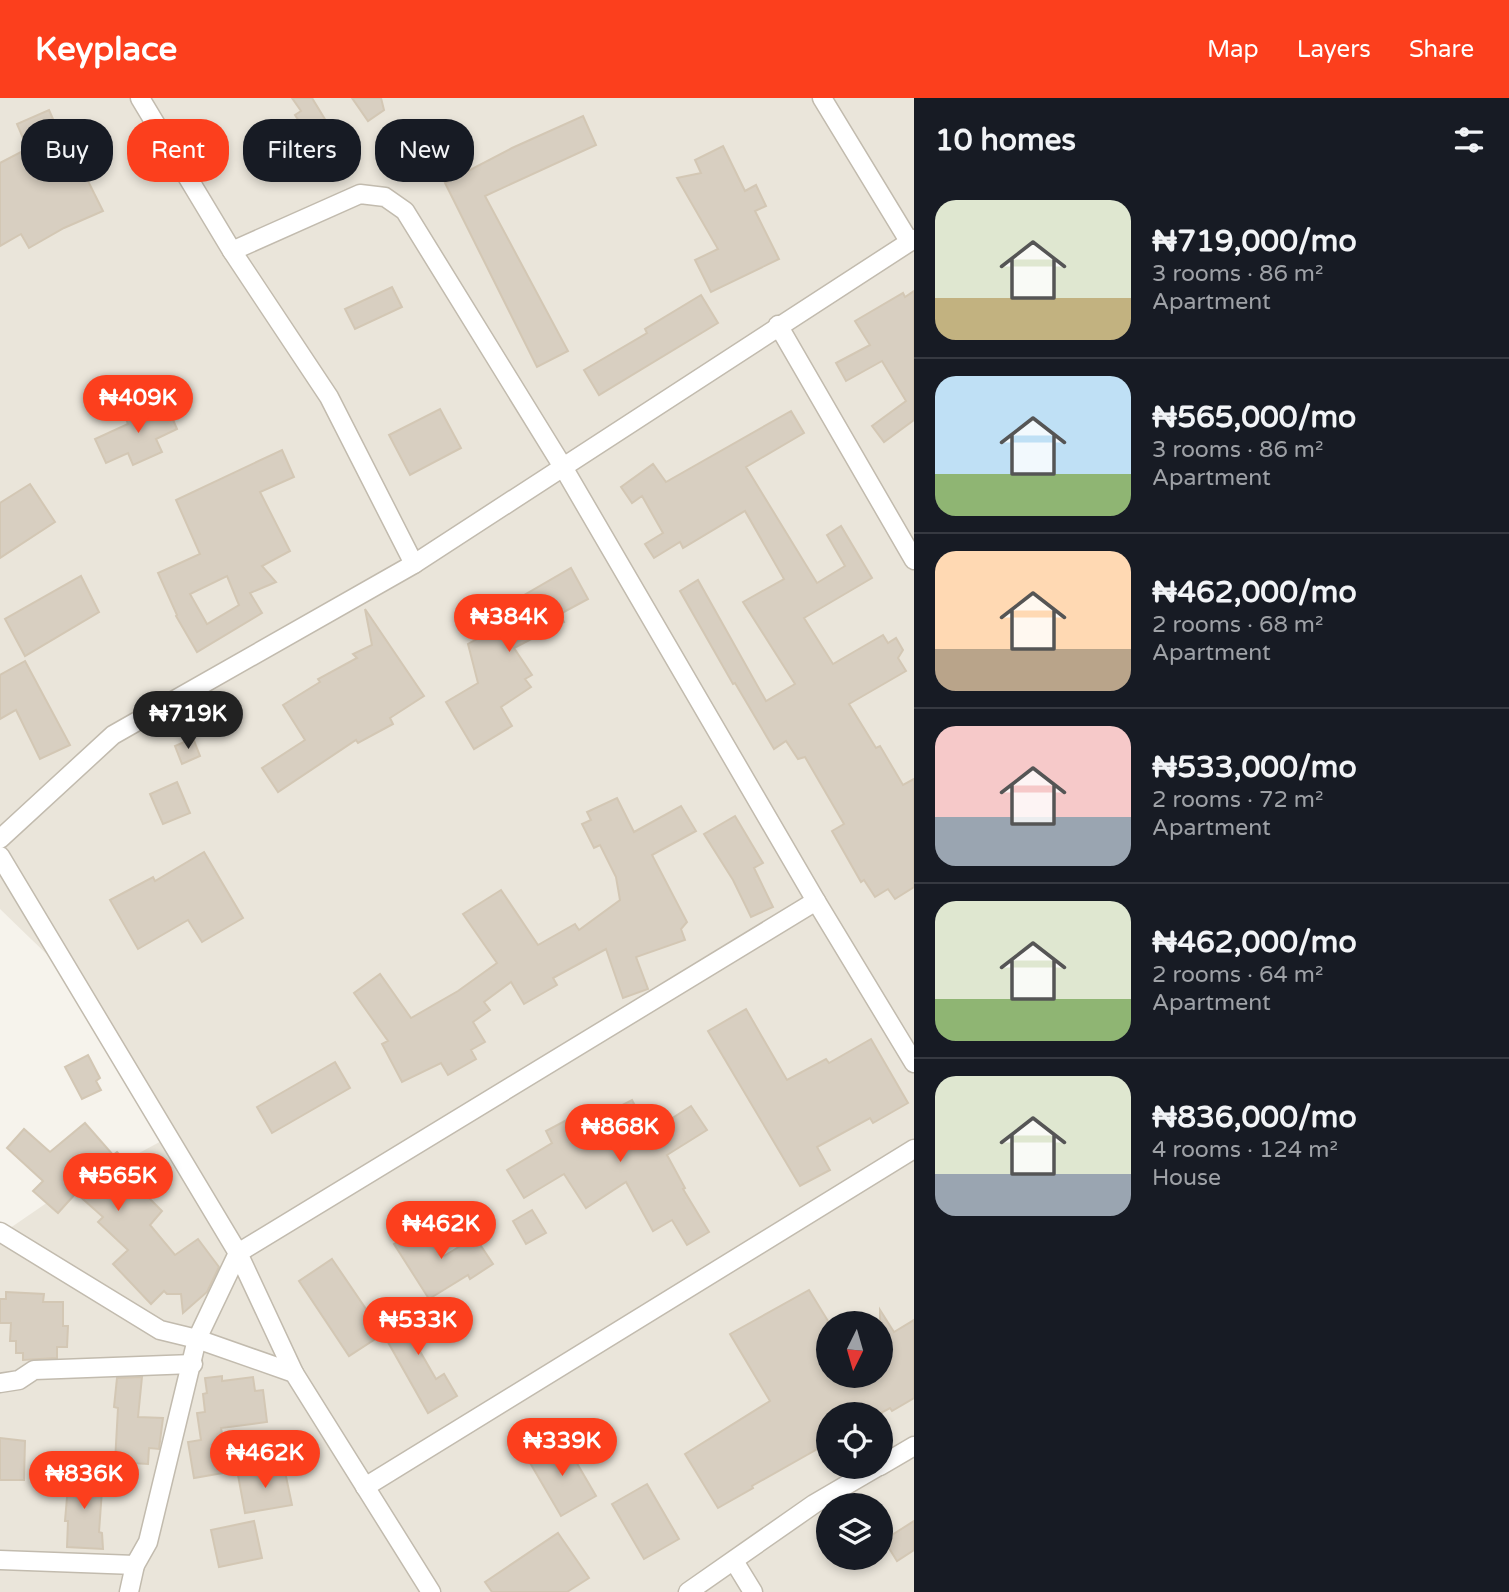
<!DOCTYPE html>
<meta charset="utf-8">
<style>
body{margin:0;font-family:"Varela Round",sans-serif;background:#242831;color:#f1f3f6;height:100vh;display:flex;flex-direction:column;font-size:26px;white-space:nowrap}
*{box-sizing:border-box;margin:0}
p{font-size:23px;color:#9ea1a6}
.icon{flex:none;width:38px;height:38px;fill:none;stroke:currentColor;stroke-width:2;stroke-linecap:round;stroke-linejoin:round}
.map{position:relative;flex:1;overflow:hidden}
.details{display:flex;flex-direction:column;background:#171b24;width:595px}
.details>*{flex:none}
.hud{position:absolute;left:21px;top:21px;width:665px;height:63px;display:flex;gap:14px}
.needle{width:46px;rotate:185deg}
.buttons{position:absolute;left:816px;top:1213px;display:grid;gap:14px}
.buttons a{display:grid;place-items:center;width:77px;height:77px;border-radius:50%;background:#171b24;box-shadow:0 4px 10px #0003;font-size:35px}
.price{position:absolute;translate:-50% -60px;padding:0 16px;border-radius:24px;background:#fc3f1d;color:#fff;font-size:23px;line-height:46px;filter:drop-shadow(0 2px 4px #0008)}
.price::after{content:'';position:absolute;left:50%;top:42px;width:21px;height:16px;margin-left:-10px;background:inherit;clip-path:polygon(0 0,100% 0,50% 100%)}
.price.on{background:#222;color:#fff}
ul{padding:0;list-style:none}
li{display:flex;align-items:center;gap:21px;height:175px;padding:0 21px}
li+li{border-top:2px solid #363941}
li span{display:grid;place-items:center;flex:none;width:196px;height:140px;border-radius:21px;color:#555}
li>.icon{margin-inline-start:auto}
span .icon{width:84px;height:84px;fill:#fffc;stroke-width:1}
li b{font-size:30px}
h2{display:flex;justify-content:space-between;align-items:center;height:84px;padding:0 21px;font-size:30px}
.chip{padding:0 24px;border-radius:28px;background:#171b24;box-shadow:0 4px 10px #0003;font-size:24px;line-height:63px}
.chip.on{background:#fc3f1d;color:#fff}
header{display:flex;align-items:center;gap:42px;box-sizing:border-box;height:98px;padding:0 35px;background:#fc3f1d;color:#fff}
header strong{font-size:33px}
nav{display:flex;gap:38px;margin-inline-start:auto;font-size:24px}
main{display:flex;flex:1;min-height:0}
.map>svg:first-child{display:block}
.residential{fill:#eae5da;fill-rule:evenodd}
.building{fill:#d8cfc1;stroke:#d3c7b4;stroke-width:2;fill-rule:evenodd}
.lines{fill:none;stroke-linecap:round;stroke-linejoin:round}
.street-casing{stroke:#c2bbae;stroke-width:21}
.street{stroke:#fff;stroke-width:18}
</style>
<header>
<strong>Keyplace</strong>
<nav><a>Map</a><a>Layers</a><a>Share</a></nav>
</header>
<main>
<div class="map">
<svg width="914" height="1494" viewBox="0 0 914 1494">
<rect width="100%" height="100%" fill="#f6f3ec"/>
<path class="residential" d="M0,0H914V1494H0V1137L48,1104L167,1040L62,871L0,811ZM828,1225H880V1278H828ZM828,1316H880V1368H828ZM828,1407H880V1460H828Z"/>
<g class="building">
<polygon points="292,0 312,0 334,36 342,31 353,50 327,66 295,17 301,13"/>
<polygon points="352,0 381,0 384,12 368,23"/>
<polygon points="49,12 56,28 47,32 72,83 85,77 103,113 64,130 29,150 21,136 0,148 0,65 25,52 23,49 26,47 17,26"/>
<polygon points="583,18 596,47 485,98 568,253 537,269 445,85 512,50"/>
<polygon points="723,48 745,93 756,87 766,108 755,113 779,161 711,194 695,162 718,151 677,80 701,75 695,62"/>
<polygon points="392,189 402,209 355,231 345,211"/>
<polygon points="914,193 914,322 884,344 872,328 906,303 882,263 846,283 836,265 870,247 855,223 903,195 905,199"/>
<polygon points="701,197 718,225 599,297 584,272 647,235 645,231"/>
<polygon points="165,303 177,331 156,341 162,354 133,367 128,355 106,365 95,341 128,326 126,321"/>
<polygon points="440,311 461,350 410,377 389,337"/>
<polygon points="791,313 804,335 746,369 817,485 845,468 827,437 841,428 872,480 804,520 833,566 883,537 888,545 896,540 903,552 898,560 906,573 849,606 876,650 880,648 903,687 914,681 914,789 895,801 888,791 875,799 864,782 861,784 832,733 844,726 805,659 798,661 786,643 774,651 735,585 733,586 680,493 698,482 766,603 795,586 743,504 784,481 745,413 683,450 680,444 654,460 645,446 663,435 642,398 632,405 621,389 653,366 666,384"/>
<path d="M282,352L294,379L260,394L290,453L262,468L276,484L250,495L262,515L197,554L176,518L177,517L158,475L200,456L176,402ZM227,478L239,507L207,526L190,496Z"/>
<polygon points="30,386 55,424 0,460 0,405"/>
<polygon points="571,470 588,501 560,516 564,524 514,550 532,577 525,581 531,589 501,609 512,628 474,651 446,604 478,585 468,546 493,532 479,508 493,501 507,507"/>
<polygon points="81,478 99,514 25,558 5,521"/>
<polygon points="365,511 424,598 390,620 393,626 358,645 356,642 278,694 262,670 305,642 283,607 320,584 318,581 357,560 353,556 372,547"/>
<polygon points="25,563 70,647 40,661 16,612 0,621 0,577"/>
<polygon points="193,640 200,658 182,666 175,648"/>
<polygon points="177,684 190,715 163,726 150,696"/>
<polygon points="617,700 634,734 681,708 696,733 652,757 687,824 681,831 685,842 636,859 648,891 623,900 606,851 553,880 557,887 524,906 511,884 484,904 490,912 473,924 485,944 471,952 476,961 448,977 441,965 402,984 382,946 388,943 354,895 380,876 411,920 458,893 497,865 463,816 501,792 538,847 575,826 579,832 620,802 616,779 600,747 594,750 582,726 591,722 587,714"/>
<polygon points="735,718 763,765 754,770 773,809 751,819 733,782 704,736"/>
<polygon points="204,754 243,820 202,844 188,822 138,851 110,802 153,779 155,783"/>
<polygon points="746,911 787,982 826,961 829,965 871,941 908,1005 873,1025 870,1020 817,1049 830,1072 800,1088 708,933"/>
<polygon points="88,957 100,980 96,983 101,992 82,1001 65,969"/>
<polygon points="335,964 350,990 272,1035 257,1009"/>
<polygon points="632,1002 649,1035 691,1008 707,1032 667,1057 685,1090 683,1091 709,1134 687,1147 672,1122 653,1133 626,1084 586,1110 564,1076 524,1100 507,1072 552,1045 546,1033 582,1014 587,1025"/>
<polygon points="85,1025 113,1057 117,1054 133,1070 126,1077 162,1113 150,1127 175,1157 198,1141 219,1169 207,1194 183,1215 181,1196 167,1196 164,1193 151,1206 113,1166 128,1152 98,1124 103,1119 76,1095 58,1115 33,1093 43,1083 7,1050 24,1031 50,1054"/>
<polygon points="532,1112 546,1135 526,1146 513,1123"/>
<polygon points="424,1127 444,1158 475,1139 493,1166 470,1181 468,1177 429,1201 394,1146"/>
<polygon points="332,1161 383,1236 349,1258 299,1183"/>
<polygon points="809,1192 828,1223 828,1278 880,1278 880,1212 894,1234 914,1222 914,1300 892,1313 890,1310 879,1316 828,1316 828,1345 752,1388 753,1390 718,1410 685,1356 770,1303 730,1236"/>
<polygon points="6,1194 44,1196 43,1204 63,1204 63,1228 68,1228 67,1249 57,1249 57,1260 23,1262 23,1255 16,1255 16,1243 10,1243 11,1225 0,1225 0,1201 6,1201"/>
<polygon points="422,1206 436,1230 414,1243 436,1281 444,1276 457,1298 428,1315 380,1230"/>
<polygon points="222,1278 222,1283 253,1279 255,1293 263,1292 267,1324 221,1330 229,1374 194,1380 188,1344 201,1342 197,1315 205,1314 203,1296 207,1295 205,1280"/>
<polygon points="142,1279 138,1319 163,1320 159,1351 149,1350 148,1366 115,1364 118,1310 114,1309 117,1280"/>
<polygon points="0,1340 25,1343 24,1382 0,1382"/>
<polygon points="564,1343 596,1398 561,1418 529,1363"/>
<polygon points="284,1369 292,1407 245,1415 238,1377"/>
<polygon points="69,1376 103,1378 99,1434 102,1435 103,1451 67,1449 68,1423 65,1423"/>
<polygon points="647,1386 679,1441 644,1461 612,1406"/>
<polygon points="254,1423 262,1460 219,1469 211,1432"/>
<polygon points="914,1423 914,1452 897,1463 884,1442"/>
<polygon points="558,1435 589,1480 567,1494 492,1494 485,1484"/>
</g>
<g class="lines">
<g class="street-casing">
<g id="street">
<polyline points="822,0 909,143"/>
<polyline points="232,153 360,96 385,99 405,113 563,369 816,803 914,965"/>
<polyline points="778,227 914,462"/>
<polyline points="414,466 914,141"/>
<polyline points="0,741 113,637 414,466 329,299 232,153 140,0"/>
<polyline points="0,758 238,1155 294,1275"/>
<polyline points="0,1134 160,1232 197,1241 294,1275 431,1494"/>
<polyline points="0,1285 19,1282 34,1272 193,1266"/>
<polyline points="880,1368 914,1348"/>
<polyline points="365,1389 914,1051"/>
<polyline points="0,1462 135,1467"/>
<polyline points="734,1463 753,1494"/>
<polyline points="129,1494 135,1467 148,1444 197,1241 238,1155 816,803"/>
<polyline points="688,1494 814,1406 879,1368"/>
</g>
</g>
<use href="#street" class="street"/>
</g>
</svg>
<div class="buttons">
<a><svg class="needle" viewBox="-14 -14 28 28"><path d="M0-13l5 13h-10z" fill="#e53935"/><path d="M0 13l5-13h-10z" fill="#9ea1a6"/></svg></a>
<a><svg class="icon" aria-label="locate" viewBox="0 0 24 24"><circle cx="12" cy="12" r="6"/><path d="M12 2v4M12 18v4M2 12h4M18 12h4"/></svg></a>
<a><svg class="icon" aria-label="layers" viewBox="0 0 24 24"><path d="M12 4l9 5-9 5-9-5zM3 14l9 5 9-5"/></svg></a>
</div>
<b class="price" style="left:138px;top:337px">₦409K</b>
<b class="price" style="left:509px;top:556px">₦384K</b>
<b class="price on" style="left:188px;top:653px">₦719K</b>
<b class="price" style="left:620px;top:1066px">₦868K</b>
<b class="price" style="left:118px;top:1115px">₦565K</b>
<b class="price" style="left:441px;top:1163px">₦462K</b>
<b class="price" style="left:418px;top:1259px">₦533K</b>
<b class="price" style="left:562px;top:1380px">₦339K</b>
<b class="price" style="left:265px;top:1392px">₦462K</b>
<b class="price" style="left:84px;top:1413px">₦836K</b>
<div class="hud">
<a class="chip">Buy</a>
<a class="chip on">Rent</a>
<a class="chip">Filters</a>
<a class="chip">New</a>
</div>
</div>
<section class="details">
<h2>10 homes<svg class="icon" aria-label="filters" viewBox="0 0 24 24"><path d="M4 7h16M4 17h16"/><circle cx="9" cy="7" r="2"/><circle cx="15" cy="17" r="2"/></svg></h2>
<ul>
<li><span style="background:linear-gradient(#dfe7d0 70%,#c2b280 0)"><svg class="icon" aria-label="home" viewBox="0 0 24 24"><path d="M3 11l9-7 9 7M6 9v11h12V9"/></svg></span><div><b>₦719,000/mo</b><p>3 rooms · 86 m²</p><p>Apartment</p></div></li>
<li><span style="background:linear-gradient(#bfe0f5 70%,#8fb573 0)"><svg class="icon" aria-label="home" viewBox="0 0 24 24"><path d="M3 11l9-7 9 7M6 9v11h12V9"/></svg></span><div><b>₦565,000/mo</b><p>3 rooms · 86 m²</p><p>Apartment</p></div></li>
<li><span style="background:linear-gradient(#ffd9b3 70%,#b9a48a 0)"><svg class="icon" aria-label="home" viewBox="0 0 24 24"><path d="M3 11l9-7 9 7M6 9v11h12V9"/></svg></span><div><b>₦462,000/mo</b><p>2 rooms · 68 m²</p><p>Apartment</p></div></li>
<li><span style="background:linear-gradient(#f6c9c9 65%,#9aa5b1 0)"><svg class="icon" aria-label="home" viewBox="0 0 24 24"><path d="M3 11l9-7 9 7M6 9v11h12V9"/></svg></span><div><b>₦533,000/mo</b><p>2 rooms · 72 m²</p><p>Apartment</p></div></li>
<li><span style="background:linear-gradient(#dfe7d0 70%,#8fb573 0)"><svg class="icon" aria-label="home" viewBox="0 0 24 24"><path d="M3 11l9-7 9 7M6 9v11h12V9"/></svg></span><div><b>₦462,000/mo</b><p>2 rooms · 64 m²</p><p>Apartment</p></div></li>
<li><span style="background:linear-gradient(#dfe7d0 70%,#9aa5b1 0)"><svg class="icon" aria-label="home" viewBox="0 0 24 24"><path d="M3 11l9-7 9 7M6 9v11h12V9"/></svg></span><div><b>₦836,000/mo</b><p>4 rooms · 124 m²</p><p>House</p></div></li>
</ul>
</section>
</main>
